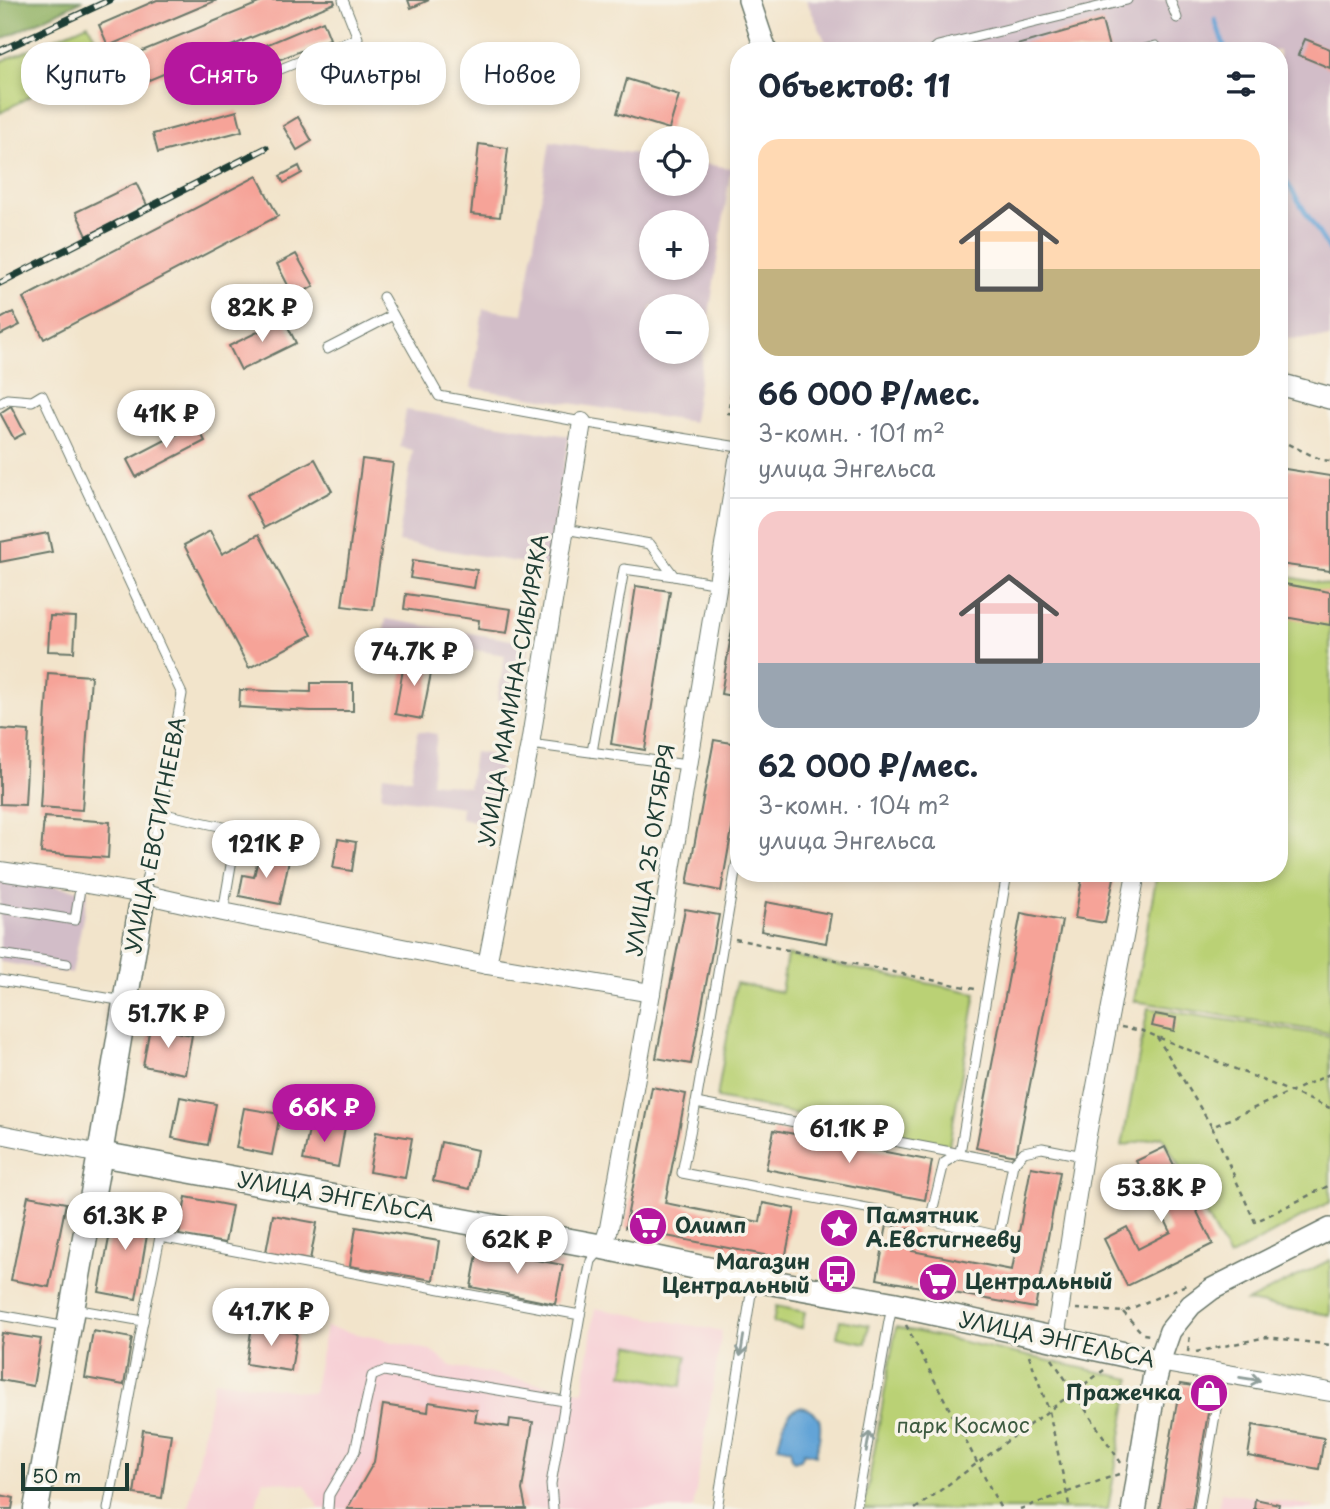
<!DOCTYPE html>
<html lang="ru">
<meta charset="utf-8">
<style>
body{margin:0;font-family:"Playpen Sans",sans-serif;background:#f2f2f3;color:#1f2937;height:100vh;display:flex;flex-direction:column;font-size:26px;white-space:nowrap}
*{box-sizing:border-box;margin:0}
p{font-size:23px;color:#747a83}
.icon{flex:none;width:38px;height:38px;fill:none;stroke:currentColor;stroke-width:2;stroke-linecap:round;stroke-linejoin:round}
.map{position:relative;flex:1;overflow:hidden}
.sheet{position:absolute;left:730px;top:42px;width:558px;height:840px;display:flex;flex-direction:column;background:#fff;border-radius:28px;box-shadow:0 4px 10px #0003}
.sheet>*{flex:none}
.hud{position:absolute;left:21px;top:42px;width:604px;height:63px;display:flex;gap:14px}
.buttons{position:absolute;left:639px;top:126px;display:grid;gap:14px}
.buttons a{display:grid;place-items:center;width:70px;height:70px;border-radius:50%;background:#fff;box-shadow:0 4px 10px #0003;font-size:35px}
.scale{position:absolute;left:21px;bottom:18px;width:108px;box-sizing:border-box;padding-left:7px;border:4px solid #1f3d34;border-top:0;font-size:19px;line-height:24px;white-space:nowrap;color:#1f3d34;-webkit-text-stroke:5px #f7f3e8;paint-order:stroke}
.price{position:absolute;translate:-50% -60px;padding:0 16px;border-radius:24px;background:#fff;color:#222;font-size:23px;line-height:46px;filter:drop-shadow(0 2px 4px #0008)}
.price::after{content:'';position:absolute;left:50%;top:42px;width:21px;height:16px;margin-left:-10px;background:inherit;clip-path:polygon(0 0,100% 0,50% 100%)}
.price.active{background:#b5179e;color:#fff}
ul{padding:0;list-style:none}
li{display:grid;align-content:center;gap:14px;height:371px;padding:0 28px}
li+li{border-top:2px solid #e0e1e3}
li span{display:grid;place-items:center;height:217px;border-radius:21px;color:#555}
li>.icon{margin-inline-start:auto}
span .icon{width:126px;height:126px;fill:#fffc;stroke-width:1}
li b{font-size:30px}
h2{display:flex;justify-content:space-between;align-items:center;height:84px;padding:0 28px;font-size:30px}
.tag{padding:0 24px;border-radius:28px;background:#fff;box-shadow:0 4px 10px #0003;font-size:24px;line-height:63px}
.tag.active{background:#b5179e;color:#fff}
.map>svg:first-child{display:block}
.built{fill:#f7cfd5}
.industrial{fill:#d2bdc8;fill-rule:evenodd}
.green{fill:#bad175;stroke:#6c8754;stroke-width:2}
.forest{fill:#93b366;stroke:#59784d;stroke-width:2}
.water{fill:#64a4d7;stroke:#427086;stroke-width:2}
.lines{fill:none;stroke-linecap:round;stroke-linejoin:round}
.stream{stroke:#64a4d7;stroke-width:4.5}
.building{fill:#f6a398}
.service-casing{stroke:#697769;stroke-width:11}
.minor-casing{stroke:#697769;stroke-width:20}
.tertiary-casing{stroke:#697769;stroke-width:24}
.secondary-casing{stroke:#697769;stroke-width:27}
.path{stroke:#697769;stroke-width:2.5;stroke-dasharray:5 5;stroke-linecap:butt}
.service{stroke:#fff;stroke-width:9}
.minor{stroke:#fff;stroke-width:18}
.tertiary{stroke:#fff;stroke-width:21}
.secondary{stroke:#fff;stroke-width:24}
.rail-casing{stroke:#1f3d34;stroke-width:7}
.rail{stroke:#f7f3e8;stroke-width:4.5;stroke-dasharray:13;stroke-linecap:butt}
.oneway{stroke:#8f9e9a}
.labels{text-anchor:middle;stroke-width:7;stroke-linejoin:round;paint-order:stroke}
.street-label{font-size:21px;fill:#1f3d34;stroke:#f7f3e8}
.poi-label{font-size:21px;font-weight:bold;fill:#1f3d34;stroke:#f7f3e8;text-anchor:start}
.park-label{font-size:21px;fill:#3e5b41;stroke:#f7f3e8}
</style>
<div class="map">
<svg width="1330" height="1509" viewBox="0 0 1330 1509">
<rect width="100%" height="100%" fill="#f7f3e8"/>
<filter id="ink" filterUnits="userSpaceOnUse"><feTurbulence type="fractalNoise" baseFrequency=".0143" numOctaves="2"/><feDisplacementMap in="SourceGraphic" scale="14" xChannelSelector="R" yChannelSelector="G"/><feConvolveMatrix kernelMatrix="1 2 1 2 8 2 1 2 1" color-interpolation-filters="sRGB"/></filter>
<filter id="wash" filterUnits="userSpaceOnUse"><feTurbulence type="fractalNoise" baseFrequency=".00686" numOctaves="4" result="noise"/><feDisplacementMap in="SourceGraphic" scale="28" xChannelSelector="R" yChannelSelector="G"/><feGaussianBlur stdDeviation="1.57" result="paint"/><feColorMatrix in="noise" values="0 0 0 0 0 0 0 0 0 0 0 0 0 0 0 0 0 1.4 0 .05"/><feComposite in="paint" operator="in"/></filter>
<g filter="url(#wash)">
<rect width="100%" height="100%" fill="#f2e4cb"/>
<g class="built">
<polygon points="595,1308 722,1331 693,1509 320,1509 305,1485 263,1480 255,1509 188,1509 214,1380 313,1393 326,1327 430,1350 451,1366 583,1392"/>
<polygon points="1221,1492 1312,1506 1312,1509 1218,1509"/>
</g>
<g class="industrial">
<polygon points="806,0 1330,0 1330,338 1279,339 1279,51 830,51"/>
<path d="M550,141L651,156V184H696L697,163L731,168L693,422L471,388L483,309L523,314ZM651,222H696V268H651ZM696,306V352H651V306Z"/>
<polygon points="406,410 569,436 547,567 398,542 413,450 400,447"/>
<polygon points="386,619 529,643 518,704 497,700 505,655 383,635"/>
<polygon points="418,731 437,734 431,782 469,787 474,752 501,756 492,823 461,819 462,807 381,796 383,775 411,779"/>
<polygon points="0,879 88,891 72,974 0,962"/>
</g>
<g class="green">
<polygon points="88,24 104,54 0,113 0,62"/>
<polygon points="1279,575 1330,585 1330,1033 1134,1001 1157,873 1279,873"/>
<polygon points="787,955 976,993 949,1145 717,1098 736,983 781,992"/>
<polygon points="1148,1008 1330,1036 1330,1202 1229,1257 1162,1136 1122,1146"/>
<polygon points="1330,1260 1330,1315 1247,1302"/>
<polygon points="776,1306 805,1312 802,1328 773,1323"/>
<polygon points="840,1320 869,1325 866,1343 837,1337"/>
<polygon points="896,1327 1131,1379 1108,1509 864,1509"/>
<polygon points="629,1345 687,1356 681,1386 623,1374"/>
</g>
<polygon class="forest" points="0,0 83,0 0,40"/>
<path class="water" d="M799,1407C829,1411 820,1433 816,1455L804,1452L801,1459L794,1461L791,1455V1449L778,1446C783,1429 782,1415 799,1407Z"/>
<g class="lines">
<g class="stream">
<polyline points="1215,20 1226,51"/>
<polyline points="1279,170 1330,251"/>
</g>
</g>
<g id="blocks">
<g class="building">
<polygon points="157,0 217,0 108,46 99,25"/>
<polygon points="266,0 334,0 335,3 137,85 125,58"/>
<polygon points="408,0 429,0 411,8"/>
<polygon points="323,21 330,39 249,72 242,55"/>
<polygon points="1102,21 1110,51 999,51 999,50"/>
<polygon points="1305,39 1330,49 1330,68 1298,55"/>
<polygon points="627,79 679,95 669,129 617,113"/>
<polygon points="237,111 242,131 158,153 153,134"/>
<polygon points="298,117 312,141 297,150 283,126"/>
<polygon points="479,144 508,148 500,217 471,214"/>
<polygon points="299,166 302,173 284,183 280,176"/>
<polygon points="257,176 278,216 44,339 23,298"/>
<polygon points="136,183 147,205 87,236 76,212"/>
<polygon points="296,254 314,286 294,297 277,264"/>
<polygon points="13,312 20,325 0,335 0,319"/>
<polygon points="284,319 296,343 241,370 229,346"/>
<polygon points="11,406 25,433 14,439 0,413"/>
<polygon points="196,424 205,441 136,477 127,460"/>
<polygon points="315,459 332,491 264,528 247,495"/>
<polygon points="362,459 393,463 373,610 342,606"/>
<polygon points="1279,468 1330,476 1330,571 1279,564"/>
<polygon points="210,531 222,554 259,534 312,635 249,668 184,545"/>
<polygon points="48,533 52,552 0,562 0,542"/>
<polygon points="413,560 477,570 474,588 410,578"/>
<polygon points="1279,583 1330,592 1330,625 1279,616"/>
<polygon points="636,586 670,591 645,750 611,744"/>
<polygon points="406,594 511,609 507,633 478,629 479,620 404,609"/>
<polygon points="737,601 738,601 738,697 721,694"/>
<polygon points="50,616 76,617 74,652 48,651"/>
<polygon points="405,658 433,663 422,719 395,714"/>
<polygon points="48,673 91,676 82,810 40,807"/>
<polygon points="311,683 353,683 353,711 311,711 239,707 240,690 311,692"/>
<polygon points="0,729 29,731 25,805 0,804"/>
<polygon points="714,740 738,744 738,796 721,891 687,884"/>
<polygon points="44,817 110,822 108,858 41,853"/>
<polygon points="338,839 356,842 352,871 333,868"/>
<polygon points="259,854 289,860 280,904 239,896 243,875 254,877"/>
<polygon points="1083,873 1115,873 1105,923 1075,918"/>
<polygon points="766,902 831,914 826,943 761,931"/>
<polygon points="685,909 719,915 691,1064 656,1058"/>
<polygon points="1021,913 1062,921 1016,1156 976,1148"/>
<polygon points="1155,1014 1176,1018 1174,1031 1152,1026"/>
<polygon points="150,1027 192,1035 185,1074 143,1066"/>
<polygon points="652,1087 686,1094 665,1203 760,1222 763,1203 795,1209 785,1259 625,1228"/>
<polygon points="180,1097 216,1104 208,1145 172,1138"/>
<polygon points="244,1108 280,1114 272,1155 236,1148"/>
<polygon points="311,1120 345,1127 338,1167 303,1160"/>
<polygon points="774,1130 932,1161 925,1200 766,1169"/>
<polygon points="376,1132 412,1138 405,1178 369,1172"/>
<polygon points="441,1142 477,1150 470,1189 433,1181"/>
<polygon points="1165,1147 1213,1244 1127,1286 1104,1239 1127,1227 1138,1249 1171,1232 1136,1161"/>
<polygon points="1031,1167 1060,1172 1035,1308 877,1279 887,1225 916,1230 912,1251 1012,1270"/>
<polygon points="28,1196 66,1203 49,1287 11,1280"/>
<polygon points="186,1197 232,1206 225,1243 179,1235"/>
<polygon points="115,1206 151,1212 136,1299 99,1292"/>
<polygon points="273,1215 317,1223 310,1260 266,1252"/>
<polygon points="356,1227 439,1241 433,1280 350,1266"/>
<polygon points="478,1249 563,1265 555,1304 471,1287"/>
<polygon points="252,1325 297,1333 291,1371 246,1364"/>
<polygon points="93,1331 132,1338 124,1385 85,1378"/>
<polygon points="2,1333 41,1339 33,1386 0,1380 0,1346"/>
<polygon points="1180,1384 1212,1389 1192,1509 1159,1509"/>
<polygon points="429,1402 477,1410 475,1422 509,1427 510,1419 533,1422 522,1490 526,1509 347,1509 374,1462 383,1405 428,1412"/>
<polygon points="1253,1425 1324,1438 1319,1469 1248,1456"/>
<polygon points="143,1430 171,1434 162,1498 134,1494"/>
<polygon points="0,1495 14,1498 12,1509 0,1509"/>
<polygon points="1255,1499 1279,1504 1278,1509 1254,1509"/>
</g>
</g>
</g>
<g filter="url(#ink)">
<use href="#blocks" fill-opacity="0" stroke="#697769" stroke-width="2"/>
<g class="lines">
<g class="service-casing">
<g id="service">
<polyline points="1170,0 1177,18"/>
<polyline points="932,51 938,46 1127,0"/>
<polyline points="1138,51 1156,46"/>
<polyline points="258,78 358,38 343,0"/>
<polyline points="383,297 439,396 582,422 738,447"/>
<polyline points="327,349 393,315"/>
<polyline points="0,403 7,399 32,401 42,395 182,694 160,813 144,891"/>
<polyline points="565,529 650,544 674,576 718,584"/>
<polyline points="530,744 687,765"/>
<polyline points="592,752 624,569 674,576"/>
<polyline points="160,813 237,830 223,912"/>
<polyline points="738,855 696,1103 682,1173 930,1220 999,1236 1013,1164"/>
<polyline points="0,908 75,920 81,883"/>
<polyline points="0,954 67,964"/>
<polyline points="0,980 124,1001"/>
<polyline points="696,1103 1013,1164 1024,1152 1042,1148 1083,1156"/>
<polyline points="930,1220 944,1163 960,1153 1007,873"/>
<polyline points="74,1309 143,1321 108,1509"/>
<polyline points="0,1315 67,1327"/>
<polyline points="143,1321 160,1237 580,1315 591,1261 600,1250"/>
<polyline points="328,1509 329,1495 355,1451 372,1376 384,1371 564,1401"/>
<polyline points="553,1509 551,1484 580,1315"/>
<polyline points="717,1509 753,1281"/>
<polyline points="856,1509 889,1321 893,1304"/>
<polyline points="1199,1509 1222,1374"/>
</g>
</g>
<g class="minor-casing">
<g id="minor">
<polyline points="0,871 81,883 143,894 223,912 487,965 651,993"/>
<polyline points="487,965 530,744 582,422"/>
<polyline points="0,1134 100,1154"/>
<polyline points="603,1247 609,1228 651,993 738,460"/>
<polyline points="1055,1339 1083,1156 1136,873"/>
<polyline points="1159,1362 1330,1392"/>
</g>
</g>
<g class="tertiary-casing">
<g id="tertiary">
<polyline points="749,0 766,51"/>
<polyline points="1279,384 1330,398"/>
<polyline points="1159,1362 1170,1331 1191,1305 1212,1289 1330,1229"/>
</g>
</g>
<g class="secondary-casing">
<g id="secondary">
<polyline points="100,1154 603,1247 753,1279 893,1304 1159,1362 1155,1377 1134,1509"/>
<polyline points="36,1509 100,1154 143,894"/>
</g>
</g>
<g class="path">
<polyline points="738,353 728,413 738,414"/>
<polyline points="1279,440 1322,460 1330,461"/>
<polyline points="735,939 975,989"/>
<polyline points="1121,1027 1143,1031 1330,1108"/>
<polyline points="1157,1037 1212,1127 1330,1074"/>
<polyline points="1212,1127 1255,1222 1330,1185"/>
<polyline points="1076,1309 1123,1312 1186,1285"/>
<polyline points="1123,1312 1143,1334 1151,1335"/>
<polyline points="906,1325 1001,1509"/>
<polyline points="1188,1352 1190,1334"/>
<polyline points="1196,1352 1267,1337 1330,1345"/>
<polyline points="1029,1355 1049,1411 1070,1509"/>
<polyline points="1052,1359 1121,1463"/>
<polyline points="915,1509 1104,1370"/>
<polyline points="1020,1509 1119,1474"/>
</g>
<use href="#service" class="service"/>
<use href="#minor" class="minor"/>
<use href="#tertiary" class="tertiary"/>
<use href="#secondary" class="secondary"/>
<g class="rail-casing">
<g id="rail">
<polyline points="0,51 110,0"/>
<polyline points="0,283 266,148"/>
</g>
</g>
<use href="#rail" class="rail"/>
</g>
<defs><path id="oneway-shaft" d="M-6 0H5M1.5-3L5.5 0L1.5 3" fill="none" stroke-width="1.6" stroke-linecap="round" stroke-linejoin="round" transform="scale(1.75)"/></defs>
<g class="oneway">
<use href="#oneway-shaft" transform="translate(742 1346) rotate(99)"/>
<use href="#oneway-shaft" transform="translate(1250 1379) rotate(9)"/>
<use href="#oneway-shaft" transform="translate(868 1442) rotate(-80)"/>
</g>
</g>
<defs>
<g id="supermarket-disc" transform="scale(2.0125)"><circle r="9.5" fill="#b5179e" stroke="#f7f3e8"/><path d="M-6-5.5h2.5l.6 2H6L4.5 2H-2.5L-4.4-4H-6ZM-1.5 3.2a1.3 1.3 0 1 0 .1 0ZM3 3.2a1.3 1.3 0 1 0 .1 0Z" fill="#fff"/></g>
<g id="sight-disc" transform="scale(2.0125)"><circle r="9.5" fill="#b5179e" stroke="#f7f3e8"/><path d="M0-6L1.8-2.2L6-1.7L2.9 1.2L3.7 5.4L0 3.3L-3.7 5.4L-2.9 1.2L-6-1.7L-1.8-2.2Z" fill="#fff"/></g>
<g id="bus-disc" transform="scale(2.0125)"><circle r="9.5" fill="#b5179e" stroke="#f7f3e8"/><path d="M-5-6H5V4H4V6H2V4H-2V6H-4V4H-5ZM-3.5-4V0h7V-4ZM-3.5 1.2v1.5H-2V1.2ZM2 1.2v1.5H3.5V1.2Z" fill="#fff"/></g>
<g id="shop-disc" transform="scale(2.0125)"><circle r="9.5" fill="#b5179e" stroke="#f7f3e8"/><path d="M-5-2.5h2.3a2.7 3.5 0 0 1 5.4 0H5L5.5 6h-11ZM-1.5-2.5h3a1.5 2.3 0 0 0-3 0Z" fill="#fff"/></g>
</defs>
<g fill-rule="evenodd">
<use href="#supermarket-disc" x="648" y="1226"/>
<use href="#sight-disc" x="839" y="1228"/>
<use href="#bus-disc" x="837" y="1274"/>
<use href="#supermarket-disc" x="938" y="1282"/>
<use href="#shop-disc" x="1209" y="1393"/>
</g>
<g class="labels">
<g class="street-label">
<text transform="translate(514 690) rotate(-80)" y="7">УЛИЦА МАМИНА-СИБИРЯКА</text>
<text transform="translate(156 835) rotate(-79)" y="7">УЛИЦА ЕВСТИГНЕЕВА</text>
<text transform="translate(651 850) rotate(-81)" y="7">УЛИЦА 25 ОКТЯБРЯ</text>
<text transform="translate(336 1197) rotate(10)" y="7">УЛИЦА ЭНГЕЛЬСА</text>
<text transform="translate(1057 1340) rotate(12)" y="7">УЛИЦА ЭНГЕЛЬСА</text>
</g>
<g class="poi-label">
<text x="866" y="1223">Памятник<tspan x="866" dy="24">А.Евстигнееву</tspan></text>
<text x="675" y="1233">Олимп</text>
<text x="810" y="1269" text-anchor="end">Магазин<tspan x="810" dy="24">Центральный</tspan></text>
<text x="965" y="1289">Центральный</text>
<text x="1182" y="1400" text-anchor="end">Пражечка</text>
</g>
<g class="park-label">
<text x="963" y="1433">парк Космос</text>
</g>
</g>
</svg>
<div class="buttons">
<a><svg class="icon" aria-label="locate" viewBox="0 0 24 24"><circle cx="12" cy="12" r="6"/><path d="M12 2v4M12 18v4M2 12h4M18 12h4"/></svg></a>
<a>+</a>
<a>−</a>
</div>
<div class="scale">50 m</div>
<b class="price" style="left:262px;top:344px">82K ₽</b>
<b class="price" style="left:166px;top:450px">41K ₽</b>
<b class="price" style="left:414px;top:688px">74.7K ₽</b>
<b class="price" style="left:266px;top:880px">121K ₽</b>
<b class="price" style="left:168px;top:1050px">51.7K ₽</b>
<b class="price active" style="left:324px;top:1144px">66K ₽</b>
<b class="price" style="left:849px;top:1165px">61.1K ₽</b>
<b class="price" style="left:1161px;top:1224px">53.8K ₽</b>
<b class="price" style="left:125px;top:1252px">61.3K ₽</b>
<b class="price" style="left:517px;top:1276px">62K ₽</b>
<b class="price" style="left:271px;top:1348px">41.7K ₽</b>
<div class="hud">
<a class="tag">Купить</a>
<a class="tag active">Снять</a>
<a class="tag">Фильтры</a>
<a class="tag">Новое</a>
</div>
<section class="sheet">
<h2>Объектов: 11<svg class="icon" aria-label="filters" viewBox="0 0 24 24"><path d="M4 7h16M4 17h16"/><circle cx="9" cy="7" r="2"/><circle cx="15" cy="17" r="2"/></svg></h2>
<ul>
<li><span style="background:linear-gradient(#ffd9b3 60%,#c2b280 0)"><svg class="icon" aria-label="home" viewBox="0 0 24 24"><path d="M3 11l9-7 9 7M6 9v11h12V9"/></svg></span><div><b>66 000 ₽/мес.</b><p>3-комн. · 101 m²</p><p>улица Энгельса</p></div></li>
<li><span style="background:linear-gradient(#f6c9c9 70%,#9aa5b1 0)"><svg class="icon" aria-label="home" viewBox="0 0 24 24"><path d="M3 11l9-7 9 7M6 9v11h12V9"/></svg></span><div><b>62 000 ₽/мес.</b><p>3-комн. · 104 m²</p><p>улица Энгельса</p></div></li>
</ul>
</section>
</div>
